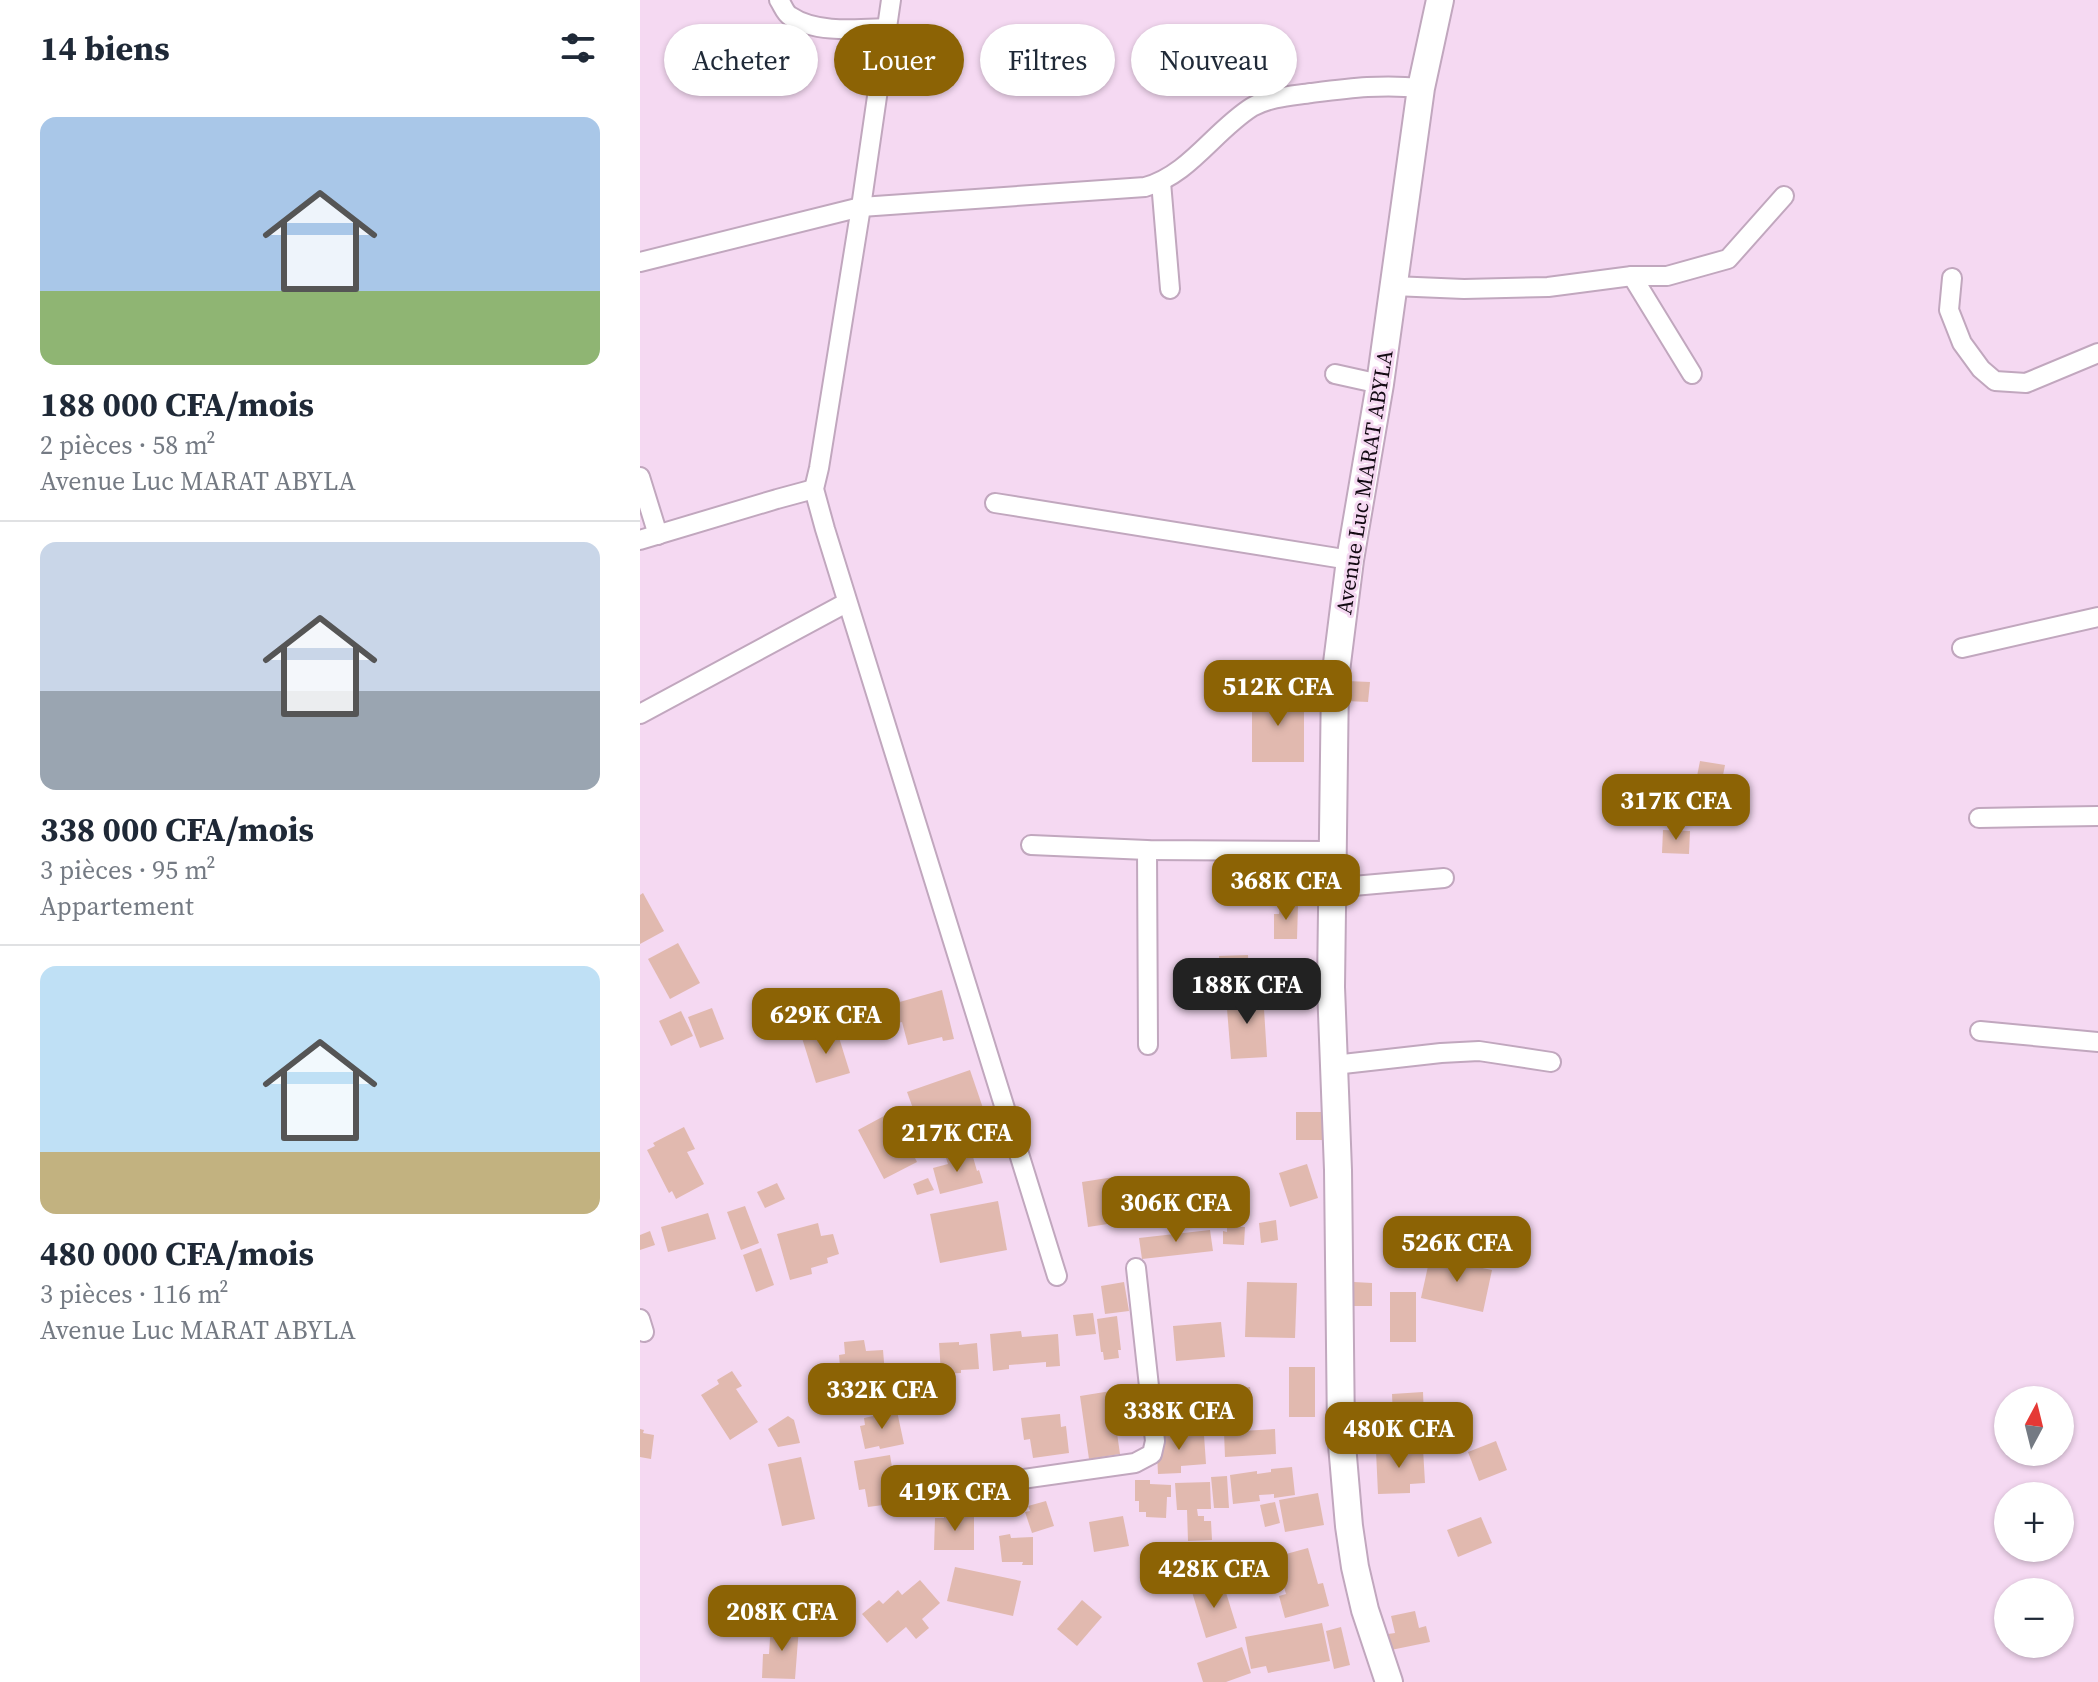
<!DOCTYPE html>
<html lang="fr">
<meta charset="utf-8">
<style>
body{margin:0;font-family:"Source Serif 4",serif;background:#f2f2f3;color:#1f2937;height:100vh;display:flex;flex-direction:column;font-size:30px;white-space:nowrap}
*{box-sizing:border-box;margin:0}
p{font-size:26px;color:#747a83}
.icon{flex:none;width:44px;height:44px;fill:none;stroke:currentColor;stroke-width:2;stroke-linecap:round;stroke-linejoin:round}
.map{position:relative;flex:1;overflow:hidden}
.side{display:flex;flex-direction:column;background:#fff;width:640px}
.side>*{flex:none}
.top-card{position:absolute;left:24px;top:24px;width:760px;height:72px;display:flex;gap:16px}
.needle{width:52px;rotate:7deg}
.fabs{position:absolute;left:1354px;top:1386px;display:grid;gap:16px}
.fabs a{display:grid;place-items:center;width:80px;height:80px;border-radius:50%;background:#fff;box-shadow:0 2px 6px #0004;font-size:40px}
.price{position:absolute;translate:-50% -68px;padding:0 18px;border-radius:16px;background:#8c6305;color:#fff;font-size:26px;line-height:52px;filter:drop-shadow(0 2px 4px #0008)}
.price::after{content:'';position:absolute;left:50%;top:48px;width:24px;height:18px;margin-left:-12px;background:inherit;clip-path:polygon(0 0,100% 0,50% 100%)}
.price.on{background:#222;color:#fff}
ul{padding:0;list-style:none}
li{display:grid;align-content:center;gap:16px;height:424px;padding:0 40px}
li+li{border-top:2px solid #e0e1e3}
li span{display:grid;place-items:center;height:248px;border-radius:16px;color:#555}
li>.icon{margin-inline-start:auto}
span .icon{width:144px;height:144px;fill:#fffc;stroke-width:1}
li b{font-size:34px}
h2{display:flex;justify-content:space-between;align-items:center;height:96px;padding:0 40px;font-size:34px}
.chip{padding:0 28px;border-radius:36px;background:#fff;box-shadow:0 2px 6px #0004;font-size:28px;line-height:72px}
.chip.on{background:#8c6305;color:#fff}
main{display:flex;flex:1;min-height:0}
.map>svg:first-child{display:block}
.building{fill:#e1b9af}
.lines{fill:none;stroke-linecap:round;stroke-linejoin:round}
.street-casing{stroke:#c1a7be;stroke-width:22}
.secondary-casing{stroke:#c1a7be;stroke-width:30}
.street{stroke:#fff;stroke-width:18}
.secondary{stroke:#fff;stroke-width:26}
.labels{text-anchor:middle;stroke-width:6;stroke-linejoin:round;paint-order:stroke}
.street-label{font-size:22px;fill:#130a13;stroke:#f5d9f2}
</style>
<main>
<section class="side">
<h2>14 biens<svg class="icon" aria-label="filters" viewBox="0 0 24 24"><path d="M4 7h16M4 17h16"/><circle cx="9" cy="7" r="2"/><circle cx="15" cy="17" r="2"/></svg></h2>
<ul>
<li><span style="background:linear-gradient(#a9c7e8 70%,#8fb573 0)"><svg class="icon" aria-label="home" viewBox="0 0 24 24"><path d="M3 11l9-7 9 7M6 9v11h12V9"/></svg></span><div><b>188 000 CFA/mois</b><p>2 pièces · 58 m²</p><p>Avenue Luc MARAT ABYLA</p></div></li>
<li><span style="background:linear-gradient(#c9d6e8 60%,#9aa5b1 0)"><svg class="icon" aria-label="home" viewBox="0 0 24 24"><path d="M3 11l9-7 9 7M6 9v11h12V9"/></svg></span><div><b>338 000 CFA/mois</b><p>3 pièces · 95 m²</p><p>Appartement</p></div></li>
<li><span style="background:linear-gradient(#bfe0f5 75%,#c2b280 0)"><svg class="icon" aria-label="home" viewBox="0 0 24 24"><path d="M3 11l9-7 9 7M6 9v11h12V9"/></svg></span><div><b>480 000 CFA/mois</b><p>3 pièces · 116 m²</p><p>Avenue Luc MARAT ABYLA</p></div></li>
</ul>
</section>
<div class="map">
<svg width="1458" height="1682" viewBox="0 0 1458 1682">
<rect width="100%" height="100%" fill="#f5d9f2"/>
<g class="building">
<polygon points="707,681 730,682 728,702 706,701"/>
<rect x="612" y="694" width="52" height="68"/>
<polygon points="1060,761 1085,765 1074,822 1049,817"/>
<polygon points="1023,830 1050,831 1049,854 1022,853"/>
<polygon points="3,893 24,931 0,944 0,895"/>
<polygon points="640,904 658,905 657,939 634,939 634,914 639,914"/>
<polygon points="38,943 60,983 30,999 8,959"/>
<polygon points="608,955 609,988 577,989 577,980 580,980 579,956"/>
<polygon points="628,961 648,961 648,981 629,982"/>
<polygon points="302,990 314,1039 303,1041 302,1037 268,1045 262,1022 254,1024 249,1005"/>
<polygon points="623,993 627,1057 591,1059 586,996"/>
<polygon points="72,1008 84,1039 60,1048 48,1017"/>
<polygon points="41,1011 53,1036 31,1046 19,1021"/>
<polygon points="196,1028 210,1073 176,1083 162,1038"/>
<polygon points="330,1070 344,1111 282,1133 267,1092"/>
<polygon points="656,1112 685,1112 684,1140 656,1140"/>
<polygon points="244,1116 260,1146 267,1142 277,1162 244,1179 218,1130"/>
<polygon points="44,1127 55,1149 47,1152 64,1184 36,1199 32,1191 29,1193 7,1150 15,1146 13,1143"/>
<polygon points="326,1152 327,1158 333,1157 337,1171 339,1170 343,1183 300,1194 293,1168 308,1164 306,1158"/>
<polygon points="667,1164 678,1198 650,1207 639,1173"/>
<polygon points="474,1177 481,1222 448,1227 442,1182"/>
<polygon points="288,1178 294,1190 277,1195 273,1184"/>
<polygon points="137,1183 145,1199 125,1208 117,1192"/>
<polygon points="358,1201 367,1250 300,1263 290,1214"/>
<polygon points="105,1206 119,1243 101,1250 87,1212"/>
<polygon points="68,1213 76,1239 28,1252 21,1227"/>
<polygon points="636,1220 638,1240 621,1243 619,1223"/>
<polygon points="178,1223 181,1236 193,1234 199,1254 187,1258 188,1263 171,1268 172,1274 150,1280 137,1234"/>
<polygon points="587,1226 605,1227 604,1245 583,1244 583,1231 587,1232"/>
<polygon points="570,1230 573,1251 502,1259 499,1238"/>
<polygon points="10,1231 15,1245 0,1250 0,1235"/>
<polygon points="121,1248 134,1285 116,1292 103,1255"/>
<polygon points="790,1257 852,1270 843,1312 781,1298"/>
<polygon points="484,1282 489,1311 465,1314 461,1286"/>
<polygon points="607,1282 657,1283 655,1338 605,1337"/>
<polygon points="714,1282 732,1283 732,1306 713,1306"/>
<rect x="750" y="1292" width="26" height="50"/>
<polygon points="453,1313 456,1334 436,1336 433,1315"/>
<polygon points="477,1316 481,1350 478,1350 479,1358 464,1360 463,1352 461,1352 457,1319"/>
<polygon points="581,1322 585,1357 536,1361 533,1326"/>
<polygon points="381,1331 382,1337 418,1334 420,1366 406,1367 406,1362 369,1365 369,1369 353,1371 350,1334"/>
<polygon points="224,1340 226,1351 243,1350 245,1374 248,1374 250,1388 241,1389 241,1392 224,1394 223,1376 201,1378 199,1355 205,1354 204,1342"/>
<polygon points="319,1342 319,1345 337,1343 339,1369 321,1370 321,1373 301,1374 299,1343"/>
<rect x="649" y="1367" width="26" height="50"/>
<polygon points="92,1371 102,1386 96,1389 118,1422 90,1440 61,1395 79,1384 77,1380"/>
<polygon points="610,1387 613,1407 594,1409 592,1389"/>
<polygon points="471,1391 480,1454 449,1459 440,1396"/>
<polygon points="783,1392 784,1417 753,1418 752,1394"/>
<polygon points="257,1411 264,1444 240,1449 239,1446 225,1449 220,1426 225,1425 224,1418"/>
<polygon points="420,1414 421,1427 426,1426 429,1453 393,1458 390,1439 384,1440 381,1418"/>
<polygon points="148,1416 154,1420 160,1443 138,1447 128,1429"/>
<polygon points="0,1429 4,1430 3,1433 14,1435 11,1459 0,1457"/>
<polygon points="635,1429 636,1454 585,1457 584,1432"/>
<polygon points="539,1432 539,1436 564,1435 566,1464 541,1466 541,1473 518,1474 516,1433"/>
<polygon points="856,1441 867,1470 839,1481 828,1452"/>
<polygon points="783,1449 785,1483 770,1484 770,1493 738,1494 736,1451"/>
<polygon points="250,1455 258,1503 228,1507 225,1489 219,1490 214,1461"/>
<polygon points="161,1457 175,1519 142,1526 128,1464"/>
<polygon points="652,1467 655,1495 634,1498 634,1494 619,1495 620,1501 593,1504 590,1475 617,1471 617,1474 631,1472 631,1469"/>
<polygon points="587,1476 589,1508 574,1508 571,1477"/>
<polygon points="495,1480 510,1480 510,1484 531,1485 531,1497 527,1497 526,1518 506,1517 506,1512 499,1512 499,1501 495,1501"/>
<polygon points="570,1482 571,1509 557,1509 558,1516 564,1516 564,1521 571,1521 572,1540 548,1541 547,1510 537,1510 535,1483"/>
<polygon points="678,1493 684,1525 645,1532 639,1500"/>
<polygon points="406,1501 414,1526 392,1533 385,1512 390,1511 388,1506"/>
<polygon points="635,1502 640,1523 625,1527 620,1505"/>
<polygon points="304,1514 334,1514 334,1550 294,1550 295,1518 304,1518"/>
<polygon points="483,1516 489,1546 454,1552 449,1522"/>
<polygon points="841,1517 852,1543 818,1557 807,1530"/>
<polygon points="370,1534 371,1538 393,1537 393,1565 382,1565 383,1562 362,1562 359,1536"/>
<polygon points="668,1548 678,1584 683,1583 689,1606 645,1618 639,1596 646,1594 635,1557"/>
<polygon points="315,1567 381,1581 373,1616 307,1601"/>
<polygon points="280,1580 300,1603 282,1619 289,1628 276,1639 266,1627 247,1643 222,1614 239,1600 243,1604 258,1590 262,1595"/>
<polygon points="583,1583 597,1628 566,1638 552,1592"/>
<polygon points="442,1600 462,1617 437,1646 417,1629"/>
<polygon points="775,1611 779,1628 786,1626 790,1642 751,1650 748,1634 755,1633 751,1616"/>
<polygon points="682,1623 690,1661 628,1673 626,1666 611,1669 605,1637"/>
<polygon points="131,1625 159,1627 155,1679 122,1678 123,1654 129,1654"/>
<polygon points="701,1627 710,1665 694,1669 686,1631"/>
<polygon points="602,1647 611,1673 586,1682 563,1682 557,1663"/>
</g>
<g class="lines">
<g class="street-casing">
<g id="street">
<path d="M139,0C143,6 145,13 150,16C176,34 219,29 248,28"/>
<polyline points="251,0 221,207 179,468 174,489 185,529 417,1276"/>
<polyline points="521,182 530,289"/>
<path d="M0,262L221,207L505,187C549,175 574,131 612,107C630,97 651,96 671,93C711,88 741,84 781,88"/>
<polyline points="992,276 1052,374"/>
<polyline points="1312,278 1309,310 1322,343 1341,369 1355,381 1386,383 1458,353"/>
<polyline points="753,286 824,289 908,287 992,276 1027,276 1088,259 1144,196"/>
<polyline points="695,374 740,384"/>
<polyline points="0,477 18,535"/>
<polyline points="355,503 710,560"/>
<polyline points="0,540 137,499 174,489"/>
<polyline points="1322,648 1458,617"/>
<polyline points="0,714 206,603"/>
<polyline points="1339,818 1458,816"/>
<polyline points="391,845 507,850 692,851"/>
<polyline points="507,850 508,1045"/>
<polyline points="692,885 713,886 804,878"/>
<polyline points="1340,1031 1458,1042"/>
<polyline points="694,1065 801,1053 839,1051 911,1062"/>
<polyline points="0,1319 4,1332"/>
<polyline points="369,1481 495,1463 512,1454 515,1441 496,1268"/>
</g>
</g>
<g class="secondary-casing">
<polyline id="secondary" points="749,1682 725,1610 715,1567 709,1526 701,1433 698,1170 691,987 695,679 710,560 740,384 781,88 800,0"/>
</g>
<use href="#street" class="street"/>
<use href="#secondary" class="secondary"/>
</g>
<g class="labels">
<g class="street-label">
<text transform="translate(724 482) rotate(-81)" y="8">Avenue Luc MARAT ABYLA</text>
</g>
</g>
</svg>
<div class="fabs">
<a><svg class="needle" viewBox="-14 -14 28 28"><path d="M0-13l5 13h-10z" fill="#e53935"/><path d="M0 13l5-13h-10z" fill="#747a83"/></svg></a>
<a>+</a>
<a>−</a>
</div>
<b class="price" style="left:638px;top:728px">512K CFA</b>
<b class="price" style="left:1036px;top:842px">317K CFA</b>
<b class="price" style="left:646px;top:922px">368K CFA</b>
<b class="price on" style="left:607px;top:1026px">188K CFA</b>
<b class="price" style="left:186px;top:1056px">629K CFA</b>
<b class="price" style="left:317px;top:1174px">217K CFA</b>
<b class="price" style="left:536px;top:1244px">306K CFA</b>
<b class="price" style="left:817px;top:1284px">526K CFA</b>
<b class="price" style="left:242px;top:1431px">332K CFA</b>
<b class="price" style="left:539px;top:1452px">338K CFA</b>
<b class="price" style="left:759px;top:1470px">480K CFA</b>
<b class="price" style="left:315px;top:1533px">419K CFA</b>
<b class="price" style="left:574px;top:1610px">428K CFA</b>
<b class="price" style="left:142px;top:1653px">208K CFA</b>
<div class="top-card">
<a class="chip">Acheter</a>
<a class="chip on">Louer</a>
<a class="chip">Filtres</a>
<a class="chip">Nouveau</a>
</div>
</div>
</main>
